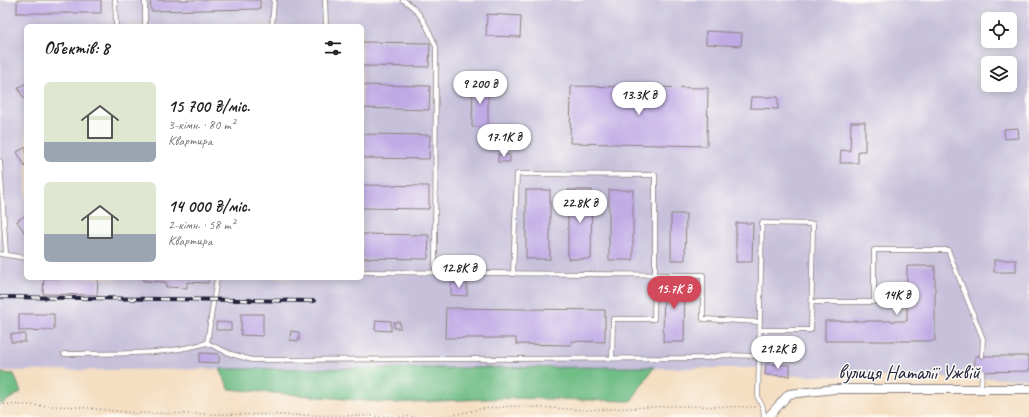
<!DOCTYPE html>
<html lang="uk">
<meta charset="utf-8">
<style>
body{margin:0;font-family:Caveat,sans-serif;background:#f6f6f6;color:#202124;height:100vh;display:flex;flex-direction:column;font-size:15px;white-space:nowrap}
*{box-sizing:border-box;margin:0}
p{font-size:13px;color:#757577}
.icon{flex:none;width:22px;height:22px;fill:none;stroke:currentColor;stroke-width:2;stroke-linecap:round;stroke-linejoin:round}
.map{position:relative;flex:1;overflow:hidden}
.panel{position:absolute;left:24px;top:24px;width:340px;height:256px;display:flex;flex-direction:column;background:#fff;border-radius:6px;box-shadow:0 2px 10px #0003}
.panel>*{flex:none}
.tools{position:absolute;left:981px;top:12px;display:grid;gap:8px}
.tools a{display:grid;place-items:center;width:36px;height:36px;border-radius:6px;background:#fff;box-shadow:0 2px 10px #0003;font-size:20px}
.price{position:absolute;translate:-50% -34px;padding:0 9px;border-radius:14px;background:#fff;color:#222;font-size:13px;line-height:26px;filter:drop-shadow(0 1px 2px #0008)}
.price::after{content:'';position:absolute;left:50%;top:24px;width:12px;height:9px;margin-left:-6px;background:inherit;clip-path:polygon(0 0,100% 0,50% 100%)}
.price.on{background:#d1495b;color:#fff}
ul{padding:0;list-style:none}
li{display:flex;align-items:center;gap:12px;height:100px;padding:0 20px}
li span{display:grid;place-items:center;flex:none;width:112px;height:80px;border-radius:6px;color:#555}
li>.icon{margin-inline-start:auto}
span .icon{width:48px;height:48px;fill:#fffc;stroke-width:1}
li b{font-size:17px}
h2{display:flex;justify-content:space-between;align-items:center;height:48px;padding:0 20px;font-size:17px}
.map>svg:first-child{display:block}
.industrial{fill:#c6c0da;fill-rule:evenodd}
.forest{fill:#72be87;stroke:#4a7061}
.building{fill:#bfaae5}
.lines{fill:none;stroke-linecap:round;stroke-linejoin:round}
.service-casing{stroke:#8c807f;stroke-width:5.5}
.minor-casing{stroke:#8c807f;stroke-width:10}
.path{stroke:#8c807f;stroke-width:1.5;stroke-dasharray:1 3;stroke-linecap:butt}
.service{stroke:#fff;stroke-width:4}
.minor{stroke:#fff;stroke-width:8}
.rail-casing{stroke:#22223b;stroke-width:4}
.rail{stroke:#fdfcf7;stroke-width:2.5;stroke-dasharray:8;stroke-linecap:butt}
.labels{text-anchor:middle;stroke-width:3;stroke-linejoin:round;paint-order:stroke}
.street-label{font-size:20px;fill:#22223b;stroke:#fdfcf7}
</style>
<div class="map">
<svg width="1029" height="417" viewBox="0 0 1029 417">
<rect width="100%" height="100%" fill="#fdfcf7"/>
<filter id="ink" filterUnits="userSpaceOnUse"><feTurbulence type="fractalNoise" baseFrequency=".025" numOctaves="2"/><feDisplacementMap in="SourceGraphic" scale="8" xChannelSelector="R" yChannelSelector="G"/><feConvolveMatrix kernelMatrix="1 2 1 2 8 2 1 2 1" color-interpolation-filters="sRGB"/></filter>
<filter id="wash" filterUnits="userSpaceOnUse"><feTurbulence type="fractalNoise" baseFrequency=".012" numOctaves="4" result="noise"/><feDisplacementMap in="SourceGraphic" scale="16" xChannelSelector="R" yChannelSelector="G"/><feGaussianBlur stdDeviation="0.9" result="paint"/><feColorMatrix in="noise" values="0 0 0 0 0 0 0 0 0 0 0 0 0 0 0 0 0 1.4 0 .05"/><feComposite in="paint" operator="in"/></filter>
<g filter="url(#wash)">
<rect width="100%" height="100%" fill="#f5dfc3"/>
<path class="industrial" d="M0,0H1029V379L765,375V368L220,369L0,371ZM988,19H1010V41H988ZM26,26H362V278H26ZM988,63H1010V85H988Z"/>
<g class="forest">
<polygon points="654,367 631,401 512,398 391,403 229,389 220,369"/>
<polygon points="0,373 14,374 21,392 0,405"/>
</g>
<g id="blocks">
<g class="building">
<rect x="17" y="0" width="84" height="13"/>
<polygon points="150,0 260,0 260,9 151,11"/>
<polygon points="487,14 521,16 520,37 486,36"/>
<polygon points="706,31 742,33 741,46 706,44"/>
<polygon points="362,42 430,43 429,67 362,66"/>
<polygon points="473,82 488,82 488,127 472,127"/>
<polygon points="26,83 26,102 18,88"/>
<polygon points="362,85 430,86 429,110 362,108"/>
<polygon points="571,86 708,88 707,146 570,143"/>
<polygon points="751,97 778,97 778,109 750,108"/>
<polygon points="851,122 865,122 865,151 858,151 858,163 840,163 841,150 850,151"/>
<polygon points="1018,128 1019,138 1005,139 1004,129"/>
<polygon points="362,134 430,135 429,159 362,158"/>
<polygon points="26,147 26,168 17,152"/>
<polygon points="498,154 510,155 510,162 498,162"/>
<polygon points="362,185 429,186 429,209 362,208"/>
<rect x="526" y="190" width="24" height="69"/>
<polygon points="568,190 592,190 591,259 568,259"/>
<rect x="609" y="190" width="24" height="70"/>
<polygon points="671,214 686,214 685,260 671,260"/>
<polygon points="26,215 26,235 17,221"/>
<polygon points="736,223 753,223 752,262 736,262"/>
<polygon points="362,234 429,235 428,259 362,258"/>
<rect x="994" y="260" width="22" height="12"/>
<polygon points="907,266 935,266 935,341 825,341 825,321 907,321"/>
<polygon points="44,278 98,278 97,295 43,294"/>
<polygon points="143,278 208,278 208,283 187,282 187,288 166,287 166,282 143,281"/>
<polygon points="664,279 685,279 684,342 663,342"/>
<polygon points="451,283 467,283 467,296 451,295"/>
<polygon points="446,308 605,310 605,342 571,341 571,345 516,344 516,338 445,338"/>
<polygon points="19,314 54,314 54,330 19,331"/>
<polygon points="241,314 263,314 263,336 241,335"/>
<polygon points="376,320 391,321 391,331 375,330"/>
<polygon points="216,322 231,323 231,330 216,330"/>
<rect x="394" y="322" width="6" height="6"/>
<polygon points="291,331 299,332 299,341 290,340"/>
<rect x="11" y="334" width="14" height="8"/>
<polygon points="200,353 219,354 219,363 199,362"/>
<polygon points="975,356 1029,356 1029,371 975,372"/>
<polygon points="766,364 790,365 790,376 765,375"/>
</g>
</g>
</g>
<g filter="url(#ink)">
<use href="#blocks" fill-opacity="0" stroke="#8c807f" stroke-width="1"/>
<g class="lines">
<g class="service-casing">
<g id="service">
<polyline points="115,0 116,26"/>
<polyline points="145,0 145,26"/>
<polyline points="325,0 326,26"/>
<path d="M403,0C420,9 429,30 436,47L435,273"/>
<polyline points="272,26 274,0"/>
<polyline points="0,161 6,254"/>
<polyline points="0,254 26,258"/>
<polyline points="362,272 703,275 703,319 760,322"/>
<polyline points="513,274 517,174 655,175 655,275 654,319 613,319 612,358"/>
<polyline points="812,302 874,302 874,250 948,250 983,339 982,356"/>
<polyline points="760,330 811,330 813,224 762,223 758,398 763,407 764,417"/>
<polyline points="207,343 217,278"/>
<path d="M64,354C111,353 162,356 207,343L231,354L252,360L706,358L724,355L760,356"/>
<polyline points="981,389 982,372"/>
</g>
</g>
<g class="minor-casing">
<polyline id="minor" points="768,417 789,394 835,389 1029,389"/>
</g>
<polyline class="path" points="0,404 79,407 134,413 444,417 481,409 512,406 587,410 673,406 757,407"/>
<use href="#service" class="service"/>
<use href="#minor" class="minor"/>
<g class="rail-casing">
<polyline id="rail" points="0,297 314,301"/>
</g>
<use href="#rail" class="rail"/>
</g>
</g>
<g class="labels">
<g class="street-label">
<text x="909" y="379">вулиця Наталії Ужвій</text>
</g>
</g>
</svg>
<div class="tools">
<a><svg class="icon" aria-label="locate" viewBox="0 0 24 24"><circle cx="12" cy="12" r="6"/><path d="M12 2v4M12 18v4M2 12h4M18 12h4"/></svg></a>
<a><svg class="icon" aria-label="layers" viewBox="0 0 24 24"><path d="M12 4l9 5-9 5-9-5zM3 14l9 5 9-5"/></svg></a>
</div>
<b class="price" style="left:480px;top:105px">9 200 ₴</b>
<b class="price" style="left:639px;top:116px">13.3K ₴</b>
<b class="price" style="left:504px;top:158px">17.1K ₴</b>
<b class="price" style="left:580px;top:224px">22.8K ₴</b>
<b class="price" style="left:459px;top:289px">12.8K ₴</b>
<b class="price on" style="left:674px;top:310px">15.7K ₴</b>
<b class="price" style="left:897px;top:316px">14K ₴</b>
<b class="price" style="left:778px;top:370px">21.2K ₴</b>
<section class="panel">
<h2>Об’єктів: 8<svg class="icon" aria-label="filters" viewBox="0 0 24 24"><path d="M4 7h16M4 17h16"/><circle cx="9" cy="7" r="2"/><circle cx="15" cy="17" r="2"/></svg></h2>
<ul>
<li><span style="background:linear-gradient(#dfe7d0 75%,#9aa5b1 0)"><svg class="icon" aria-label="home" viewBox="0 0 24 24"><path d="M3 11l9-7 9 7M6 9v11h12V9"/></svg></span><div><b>15 700 ₴/міс.</b><p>3-кімн. · 80 m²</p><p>Квартира</p></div></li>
<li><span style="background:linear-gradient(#dfe7d0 65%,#9aa5b1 0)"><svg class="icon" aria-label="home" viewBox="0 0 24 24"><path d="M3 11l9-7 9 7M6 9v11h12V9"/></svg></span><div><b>14 000 ₴/міс.</b><p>2-кімн. · 58 m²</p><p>Квартира</p></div></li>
</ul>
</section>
</div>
